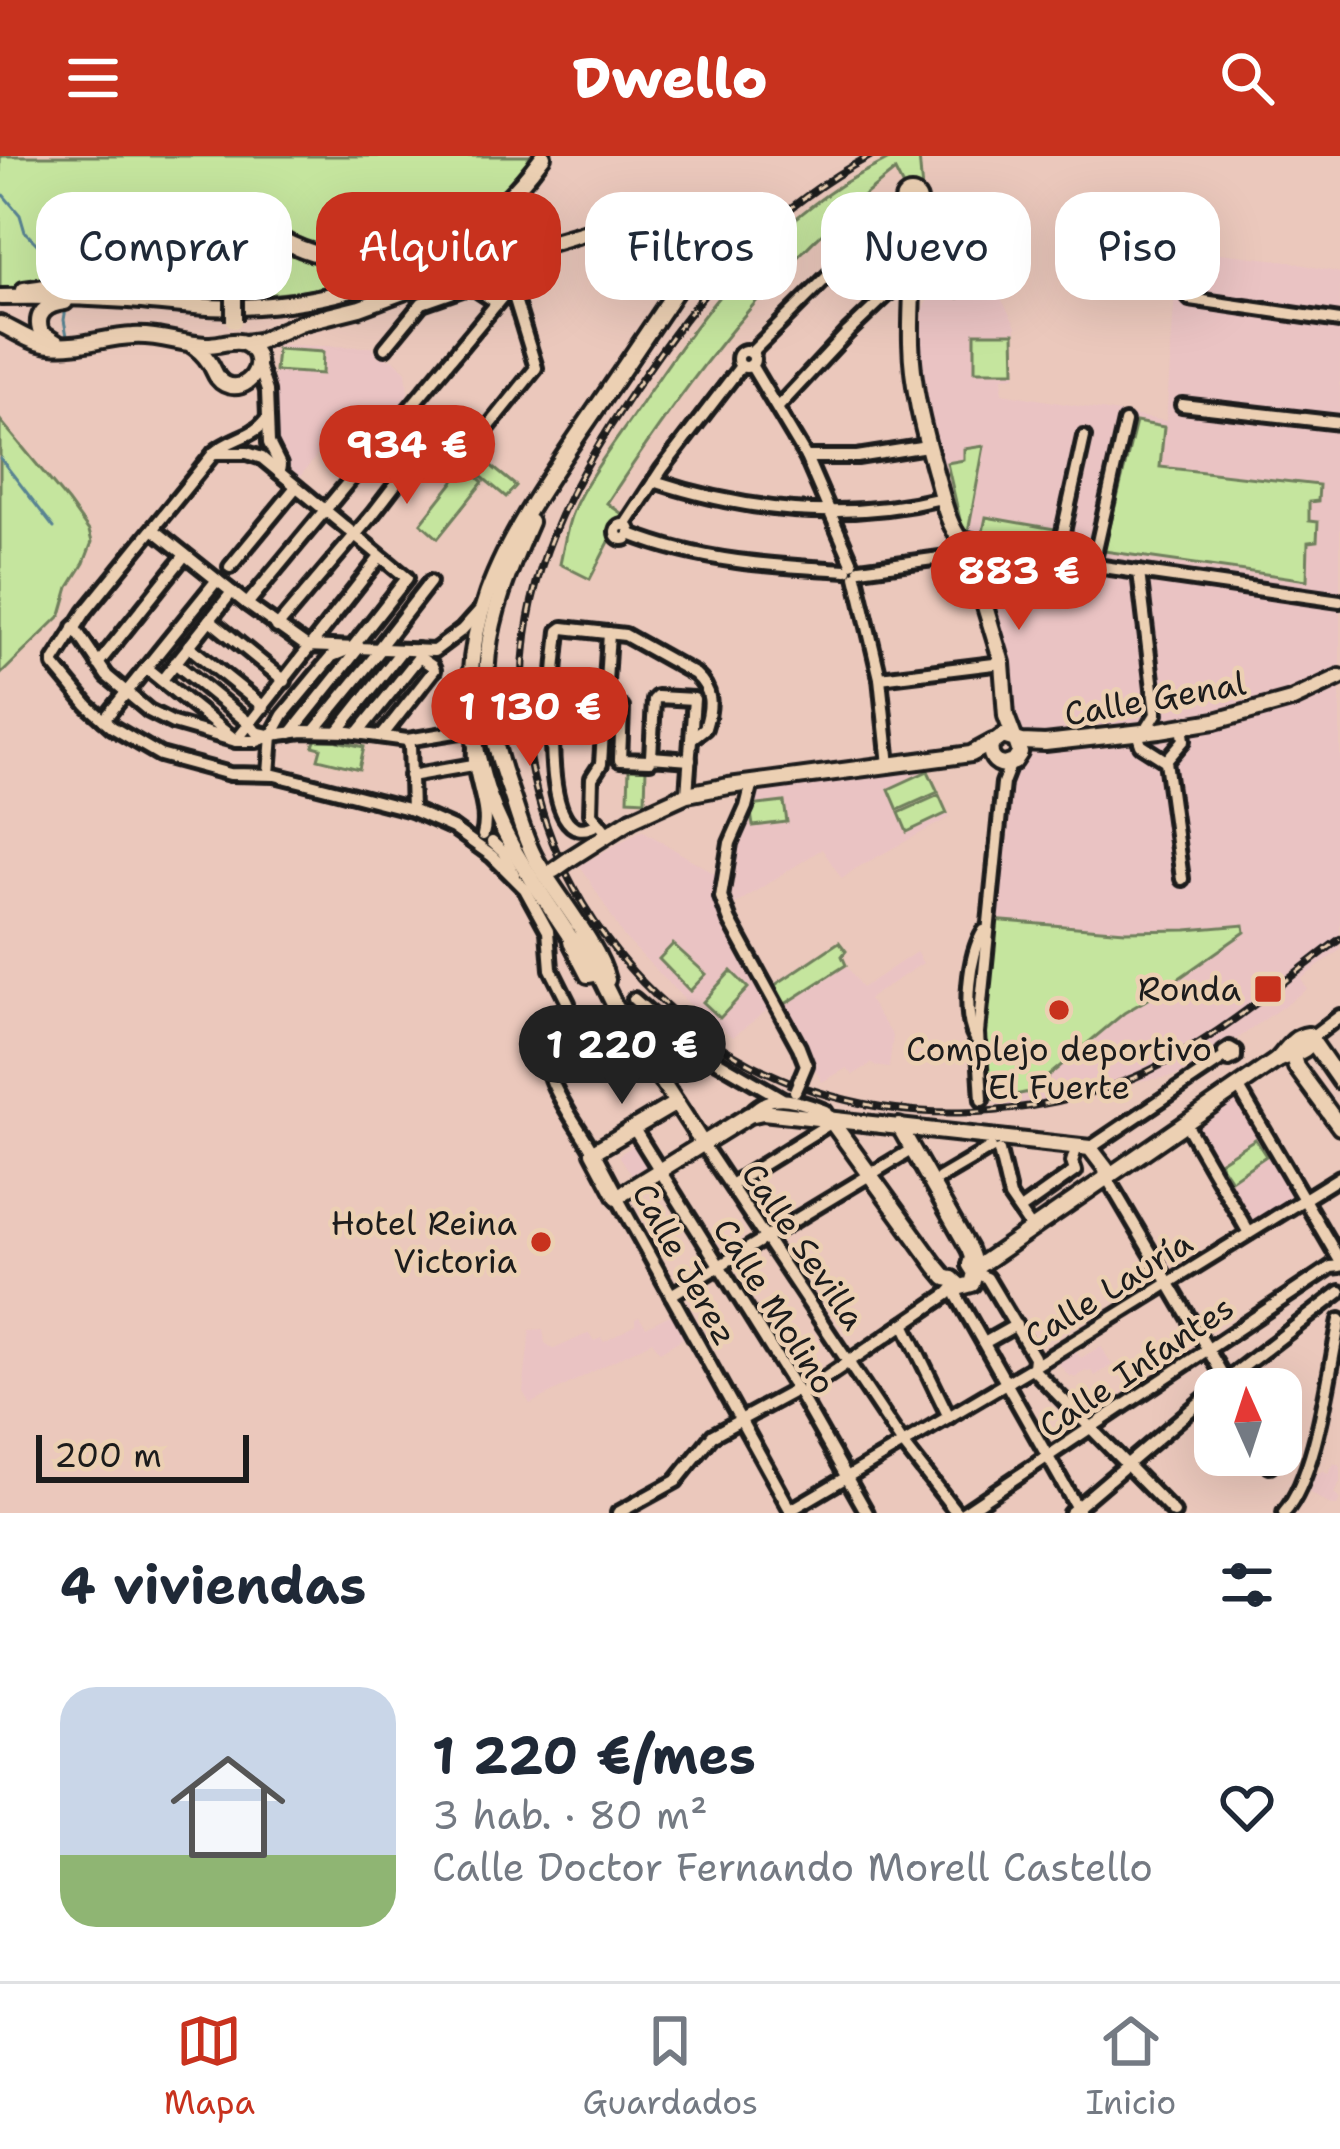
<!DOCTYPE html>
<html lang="es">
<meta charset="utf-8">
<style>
body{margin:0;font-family:"Shantell Sans",sans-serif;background:#f6f6f7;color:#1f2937;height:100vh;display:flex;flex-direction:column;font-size:45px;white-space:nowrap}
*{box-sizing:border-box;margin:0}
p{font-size:39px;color:#747a83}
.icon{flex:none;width:66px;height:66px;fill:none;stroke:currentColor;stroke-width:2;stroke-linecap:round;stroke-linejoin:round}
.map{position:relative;height:1357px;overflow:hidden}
.drawer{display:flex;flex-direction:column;background:#fff;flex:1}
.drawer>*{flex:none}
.guide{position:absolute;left:36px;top:36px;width:1269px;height:108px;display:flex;gap:24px}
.needle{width:78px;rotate:357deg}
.tools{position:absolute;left:1194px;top:1212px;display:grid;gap:24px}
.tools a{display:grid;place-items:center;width:108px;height:108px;border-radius:24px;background:#fff;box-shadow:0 12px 48px #0002;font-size:60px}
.scale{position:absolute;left:36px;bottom:30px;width:213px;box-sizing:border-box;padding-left:12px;border:6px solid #1c1c1c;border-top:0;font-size:33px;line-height:42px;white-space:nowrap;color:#1c1c1c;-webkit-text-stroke:9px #ecd0b3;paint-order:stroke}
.price{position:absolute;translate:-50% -102px;padding:0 27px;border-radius:42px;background:#c8321e;color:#fff;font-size:39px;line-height:78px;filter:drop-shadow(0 3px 6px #0008)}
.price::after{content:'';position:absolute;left:50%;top:72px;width:36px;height:27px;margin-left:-18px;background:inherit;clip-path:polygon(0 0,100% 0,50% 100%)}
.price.current{background:#222;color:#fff}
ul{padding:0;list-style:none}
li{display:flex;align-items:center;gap:36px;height:300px;padding:0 60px}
li span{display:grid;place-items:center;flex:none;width:336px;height:240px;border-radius:36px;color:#555}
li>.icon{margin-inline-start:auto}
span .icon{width:144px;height:144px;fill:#fffc;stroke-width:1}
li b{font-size:51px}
h2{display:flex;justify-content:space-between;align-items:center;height:144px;padding:0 60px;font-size:51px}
.pill{padding:0 42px;border-radius:36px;background:#fff;box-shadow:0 12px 48px #0002;font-size:42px;line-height:108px}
.pill.current{background:#c8321e;color:#fff}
header{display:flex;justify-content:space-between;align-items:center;height:156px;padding:0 60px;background:#c8321e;color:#fff;font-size:54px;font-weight:800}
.menu{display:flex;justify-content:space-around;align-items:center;height:168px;border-top:3px solid #e0e1e3;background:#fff;font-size:33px;color:#747a83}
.menu a{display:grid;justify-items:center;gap:6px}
.menu .current{color:#c8321e}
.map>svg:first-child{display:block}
.built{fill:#eac3c3}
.green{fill:#c5e59e;stroke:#70805d;stroke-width:3}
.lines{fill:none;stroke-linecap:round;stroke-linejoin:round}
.stream{stroke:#588392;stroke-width:3}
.minor-casing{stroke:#1c1c1c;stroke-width:20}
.major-casing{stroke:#1c1c1c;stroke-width:22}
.minor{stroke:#ecd0b3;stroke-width:10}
.major{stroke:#ecd0b3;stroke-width:14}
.rail-casing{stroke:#1c1c1c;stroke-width:8}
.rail{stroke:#ecd0b3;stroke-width:3;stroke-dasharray:9;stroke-linecap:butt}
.minor-bridge-casing{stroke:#1c1c1c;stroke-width:20;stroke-linecap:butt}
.major-bridge-casing{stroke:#1c1c1c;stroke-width:22;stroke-linecap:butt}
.minor-bridge{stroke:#ecd0b3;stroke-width:10}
.major-bridge{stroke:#ecd0b3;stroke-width:14}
.poi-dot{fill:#c8321e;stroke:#ecd0b3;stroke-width:4.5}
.labels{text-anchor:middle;stroke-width:9;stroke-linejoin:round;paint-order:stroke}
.street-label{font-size:33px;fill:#1c1c1c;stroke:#ecd0b3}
.poi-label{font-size:33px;fill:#1c1c1c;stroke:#ecd0b3;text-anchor:end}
</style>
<header><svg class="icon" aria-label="menu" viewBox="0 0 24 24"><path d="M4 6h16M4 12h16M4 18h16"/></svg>Dwello<svg class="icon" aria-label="search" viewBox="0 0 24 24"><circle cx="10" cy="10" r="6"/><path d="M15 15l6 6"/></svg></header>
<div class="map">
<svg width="1340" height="1357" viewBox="0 0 1340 1357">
<rect width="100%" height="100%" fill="#ebc8bc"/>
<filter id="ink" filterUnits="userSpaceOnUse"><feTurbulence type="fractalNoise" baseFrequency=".00833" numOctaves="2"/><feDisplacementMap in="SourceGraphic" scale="24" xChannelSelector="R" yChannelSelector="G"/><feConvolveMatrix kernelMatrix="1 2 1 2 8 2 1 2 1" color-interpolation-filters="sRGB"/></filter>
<g filter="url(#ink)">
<g class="built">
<polygon points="1178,92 1287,105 1340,117 1340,794 1301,823 1307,833 1243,879 1177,920 1138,925 1084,943 1035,953 998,956 997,944 986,945 985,845 1002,618 1022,593 1016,581 1001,507 935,284 920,210 920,185 924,151 948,106 978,100 1016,170 1015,220 1003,221 1002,237 1166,265"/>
<polygon points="275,189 372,191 377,200 394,204 406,216 408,235 406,242 394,258 365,257 345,280 340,276 335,282 332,281 298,323 273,285"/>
<polygon points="928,612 950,661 855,713 842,723 822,693 731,751 726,735 733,687 758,634"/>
<polygon points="642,674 720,721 716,745 736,785 734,789 771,851 733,881 688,847 624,781 580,709"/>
<polygon points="838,785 846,795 842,802 862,832 916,796 923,807 868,843 893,880 889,912 875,910 872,907 853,919 847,912 822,926 771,829"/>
<polygon points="1236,941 1294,1044 1253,1069 1194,969"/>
<polygon points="637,987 650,1010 633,1021 619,999"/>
<polygon points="672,1158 685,1181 660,1196 652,1185 530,1248 523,1236 530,1174 543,1173 545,1187 554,1193 589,1177 594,1185 601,1182 604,1186 635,1169 635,1163 639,1161 646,1171"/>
<polygon points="1101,1190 1112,1209 1095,1220 1091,1215 1088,1216 1085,1214 1075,1222 1072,1219 1070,1221 1055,1203 1072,1191 1081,1202"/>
<polygon points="1334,1307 1340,1310 1340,1326 1334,1337 1340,1344 1337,1350 1332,1350 1305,1334 1311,1314 1320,1318 1322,1315 1328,1318"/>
</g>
<g class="green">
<path d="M0,0H536C515,25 492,53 465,72C371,142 268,142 157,140C105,139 52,139 0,139Z"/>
<path d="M894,0H919L922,35L915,31L904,33L895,15C775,106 689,222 607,347L625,360L611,369V382L590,423L560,408C564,391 566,371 573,355C586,323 617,284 637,254C693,169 752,88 838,31C856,19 876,11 894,0Z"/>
<polygon points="975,105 982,137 959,142 952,110"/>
<polygon points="975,177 1014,177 1015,215 975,215"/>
<polygon points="277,193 323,196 322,218 275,215"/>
<polygon points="0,264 68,346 89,375 92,386 84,407 69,431 61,459 0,519"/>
<polygon points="1136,266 1164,271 1160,311 1319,329 1318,345 1309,346 1309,365 1318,366 1317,385 1308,386 1307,424 1104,395"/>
<polygon points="984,290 968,376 963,377 947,307 964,304 964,293"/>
<polygon points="479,300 516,330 506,341 470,311"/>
<polygon points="465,311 483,326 438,382 421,367"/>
<polygon points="986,361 1060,374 1054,399 981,386"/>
<polygon points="318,578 339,578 338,585 364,591 359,613 318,603 321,592 313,590"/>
<polygon points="629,611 646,612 645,644 628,643"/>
<polygon points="928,615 938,636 898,654 889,633"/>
<polygon points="939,639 947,657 907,676 899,657"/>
<polygon points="784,646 787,666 753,670 750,650"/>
<polygon points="991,764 1125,775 1187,774 1244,769 1245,776 1158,837 1124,857 1029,936 986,945 985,845"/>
<polygon points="839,786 846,795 842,800 846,809 782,850 772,831"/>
<polygon points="673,788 706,818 690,835 659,803"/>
<polygon points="731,815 748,832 720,862 703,846"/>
<polygon points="1255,983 1266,1000 1231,1024 1219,1006"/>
</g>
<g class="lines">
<g class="stream">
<polyline points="0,35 20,59 25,76 55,106"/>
<polyline points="66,152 64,164 67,180"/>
<polyline points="0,302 54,372"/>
</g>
<g class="minor-casing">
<g id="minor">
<polyline points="1190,143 1340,165"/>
<polyline points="385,192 422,147 465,132 476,133 496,146"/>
<circle cx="746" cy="203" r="8"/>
<polyline points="751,197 857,91 905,51"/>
<polyline points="258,208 267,235 269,287 280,309 279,316"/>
<polyline points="751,209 806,301 852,407"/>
<polyline points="1182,249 1340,267"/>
<polyline points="778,251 848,176 914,113"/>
<path d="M266,264C254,281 230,282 214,297L85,456L54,505V509L88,550L112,571L160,599L230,618L275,619L299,625L412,654L453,672L492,700L525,733L548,775L551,813L568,847C563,855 555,863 551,871C530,913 574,961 593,996"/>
<polyline points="214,297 247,297 262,302 407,422 352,492 332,500 283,559 272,579 269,618"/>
<polyline points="466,299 536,212 502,101"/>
<polyline points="806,301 857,301 927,290"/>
<path d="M654,325C748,356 845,366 942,342"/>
<polyline points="626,368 662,313 741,210"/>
<circle cx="623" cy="376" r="7"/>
<polyline points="153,373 247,448 306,490 434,495 462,474 479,455"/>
<path d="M630,378C700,406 773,410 847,414"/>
<polyline points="978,393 1340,445"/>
<polyline points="1057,403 1084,281"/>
<polyline points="1093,408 1125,266"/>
<polyline points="230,411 296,331"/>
<polyline points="860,413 955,400"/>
<polyline points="1139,416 1156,558 1145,576"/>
<polyline points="856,420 880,522 889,609"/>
<polyline points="247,448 512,129"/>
<polyline points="210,464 285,525"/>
<polyline points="74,471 107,520 149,555 173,567 236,585 257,585 272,579 303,575 349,576 407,584 474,573"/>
<polyline points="277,471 372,359 425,290"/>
<polyline points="188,490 264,551"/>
<polyline points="378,493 430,426"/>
<polyline points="175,507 250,568 256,576 269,579"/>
<polyline points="98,508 185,399"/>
<polyline points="146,512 234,583"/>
<polyline points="880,522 1002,507"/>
<polyline points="162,524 232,436"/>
<polyline points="622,552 620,604 650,605 651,601 690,604"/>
<polyline points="104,564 217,424"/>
<polyline points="314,575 381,493"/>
<polyline points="338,575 402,494"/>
<polyline points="291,577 359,492"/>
<polyline points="358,577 419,501"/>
<polyline points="1137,577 1141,589 1166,605"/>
<polyline points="382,580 434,514 432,510 419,501 417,494"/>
<polyline points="407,584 410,590 412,654"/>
<polyline points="236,585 380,401"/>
<path d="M474,592C471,621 491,651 483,679"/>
<polyline points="651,601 654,544 657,541 694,543 687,638"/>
<polyline points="410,620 473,609"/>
<polyline points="752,627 746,651 730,687 721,741 730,765 799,891 806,909 801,921"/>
<path d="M599,667C531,710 556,503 559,475L563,472L625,479L695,518C713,534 712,550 705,572L692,582"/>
<polyline points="608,678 591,658 592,622 601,608 609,477"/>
<polyline points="492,686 503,696 514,718"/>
<polyline points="1182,723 1166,605 1184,584 1182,570"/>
<polyline points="634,843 681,884 781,942"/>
<polyline points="1311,882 1340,860"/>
<path d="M976,883C962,859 969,798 984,775"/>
<polyline points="1239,932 1340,1105"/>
<polyline points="982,944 978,877 1003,627 1010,609"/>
<path d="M749,959C770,933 799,945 825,955L829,962"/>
<polyline points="1186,968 1249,1077"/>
<polyline points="634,973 800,1239 867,1357"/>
<polyline points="702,987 903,1288 957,1357"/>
<polyline points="1090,992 1225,901 1229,904 1235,901 1235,895 1230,892 1224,896 1225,901"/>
<polyline points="999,995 1010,1041 1032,1073"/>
<polyline points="940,1022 991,992"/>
<polyline points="1107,1022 1231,1233"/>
<polyline points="732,1028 832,966"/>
<polyline points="617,1041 792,1357"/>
<polyline points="1020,1054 1075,1015 1072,1006 1077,990"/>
<polyline points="975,1117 987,1122 1034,1201 1033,1211 1035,1215 1174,1357"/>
<polyline points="958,1130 957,1140 1078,1354"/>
<polyline points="671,1139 911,994"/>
<polyline points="904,1168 949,1261"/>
<polyline points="984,1187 1016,1169"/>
<polyline points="800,1239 948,1138 956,1129"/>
<polyline points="1265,1299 1270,1309"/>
<polyline points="791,1354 1033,1211 1340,1021"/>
<polyline points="618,1357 676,1325 713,1279 796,1234"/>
<polyline points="963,1357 1331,1111 1340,1110"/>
<polyline points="1070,1357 1226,1224 1340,1136"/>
<path d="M1284,1357C1317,1320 1329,1215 1340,1164"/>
</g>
</g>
<g class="major-casing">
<g id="major">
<circle cx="911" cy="46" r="8"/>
<path d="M913,53C916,98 910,142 911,186C912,231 923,273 935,316C942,339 946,366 962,386"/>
<path d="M212,68C213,83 218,84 226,96C234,108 234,125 234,139"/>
<path d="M235,118C237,111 239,100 243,93C253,81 258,83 255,64"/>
<path d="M24,134C81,127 139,107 192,83C208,75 217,50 234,50C250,50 257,69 270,77C326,112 387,111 446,84"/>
<path d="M0,141C43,140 86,141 129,144C166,147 203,153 240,151C364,146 469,101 543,0"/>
<path d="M0,168C16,175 33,188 51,189C79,192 105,181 133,180C158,178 181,188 206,189C220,190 238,180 250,191C269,208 247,239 225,228C215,223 215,214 209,206C204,198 197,192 189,187"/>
<path d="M57,187L41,177C34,158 46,148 65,146"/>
<path d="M245,187L259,185L300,167L360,152L479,108L665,53H682L697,63L703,86L698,102C659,160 620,218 580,276C503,389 443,478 483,621C499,681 537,730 570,781C594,795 609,844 625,868C650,908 677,947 702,987"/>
<path d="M530,366C484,471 470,524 510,635C518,658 524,683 536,704C556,739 599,789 607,824"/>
<circle cx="967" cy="396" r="12"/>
<polyline points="972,407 1002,507 1006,560 1015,584"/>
<path d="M1016,585L1020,597L1014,606L1005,609C994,608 989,600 991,589L1003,580L1022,586L1045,587L1160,574L1215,565L1291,544L1340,521"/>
<polyline points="571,702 632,663 687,638 729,630 971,598 993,586"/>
<polyline points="571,786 588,819 599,817"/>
<polyline points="1293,900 1296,911 1340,971"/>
<path d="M1277,904C1287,894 1292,881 1308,879L1340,925"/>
<polyline points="676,947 593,996 617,1041 749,959 763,956 1090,992 1106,1013 1107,1022"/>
<polyline points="829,962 936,1110 946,1122 952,1123"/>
<polyline points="899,970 969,1093 972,1101 970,1109"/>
<path d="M974,1113L1277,904C1289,898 1304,899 1311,885"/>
<polyline points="952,1123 961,1131 972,1128 975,1117 970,1109"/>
</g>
</g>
<use href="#minor" class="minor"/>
<use href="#major" class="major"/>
<g class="rail-casing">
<path id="rail" d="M870,0C771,53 708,126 645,218C589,299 539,380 526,479C514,571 536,669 583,748C696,935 909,998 1112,930C1197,901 1269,836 1340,783"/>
</g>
<use href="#rail" class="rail"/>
<g class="minor-bridge-casing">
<polyline id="minor-bridge" points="795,935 801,921"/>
</g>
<g class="major-bridge-casing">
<g id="major-bridge">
<polyline points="234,139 234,165"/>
<polyline points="554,714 571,702"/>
</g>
</g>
<use href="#minor-bridge" class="minor-bridge"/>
<use href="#major-bridge" class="major-bridge"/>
</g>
</g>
<g class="poi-dot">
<rect x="1253" y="818" width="30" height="30" rx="6"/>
<circle cx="1059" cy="854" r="12"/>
<circle cx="541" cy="1086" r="12"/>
</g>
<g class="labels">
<g class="street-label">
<text transform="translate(1155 542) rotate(-10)" y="12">Calle Genal</text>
<text transform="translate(804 1090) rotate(56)" y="12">Calle Sevilla</text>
<text transform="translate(685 1108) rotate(61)" y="12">Calle Jerez</text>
<text transform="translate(1108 1133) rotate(-32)" y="12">Calle Lauría</text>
<text transform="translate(775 1150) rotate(58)" y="12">Calle Molino</text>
<text transform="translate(1136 1210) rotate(-34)" y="12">Calle Infantes</text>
</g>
<g class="poi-label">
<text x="1241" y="845">Ronda</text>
<text x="1059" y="905" text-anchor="middle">Complejo deportivo<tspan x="1059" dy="38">El Fuerte</tspan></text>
<text x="517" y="1079">Hotel Reina<tspan x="517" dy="38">Victoria</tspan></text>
</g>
</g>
</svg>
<div class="tools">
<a><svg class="needle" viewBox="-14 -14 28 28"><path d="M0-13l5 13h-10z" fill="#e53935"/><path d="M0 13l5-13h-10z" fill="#747a83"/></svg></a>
</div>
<div class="scale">200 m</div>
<b class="price" style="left:407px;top:351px">934 €</b>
<b class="price" style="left:1019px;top:477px">883 €</b>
<b class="price" style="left:530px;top:613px">1 130 €</b>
<b class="price current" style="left:622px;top:951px">1 220 €</b>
<div class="guide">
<a class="pill">Comprar</a>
<a class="pill current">Alquilar</a>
<a class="pill">Filtros</a>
<a class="pill">Nuevo</a>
<a class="pill">Piso</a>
</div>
</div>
<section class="drawer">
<h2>4 viviendas<svg class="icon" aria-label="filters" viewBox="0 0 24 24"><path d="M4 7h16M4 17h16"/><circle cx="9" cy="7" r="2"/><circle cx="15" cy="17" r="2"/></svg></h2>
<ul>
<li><span style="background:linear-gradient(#c9d6e8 70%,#8fb573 0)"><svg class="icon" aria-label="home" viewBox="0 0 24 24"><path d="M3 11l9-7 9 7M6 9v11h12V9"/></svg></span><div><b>1 220 €/mes</b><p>3 hab. · 80 m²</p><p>Calle Doctor Fernando Morell Castello</p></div><svg class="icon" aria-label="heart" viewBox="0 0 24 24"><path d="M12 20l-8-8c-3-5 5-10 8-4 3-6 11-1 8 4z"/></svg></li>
</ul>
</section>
<nav class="menu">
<a class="current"><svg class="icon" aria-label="map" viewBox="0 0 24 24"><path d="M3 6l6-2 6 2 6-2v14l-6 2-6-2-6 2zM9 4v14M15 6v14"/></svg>Mapa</a>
<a><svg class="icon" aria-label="saved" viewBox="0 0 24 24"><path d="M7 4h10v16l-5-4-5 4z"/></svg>Guardados</a>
<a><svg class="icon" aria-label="home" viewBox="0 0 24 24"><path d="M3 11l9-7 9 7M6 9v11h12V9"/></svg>Inicio</a>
</nav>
